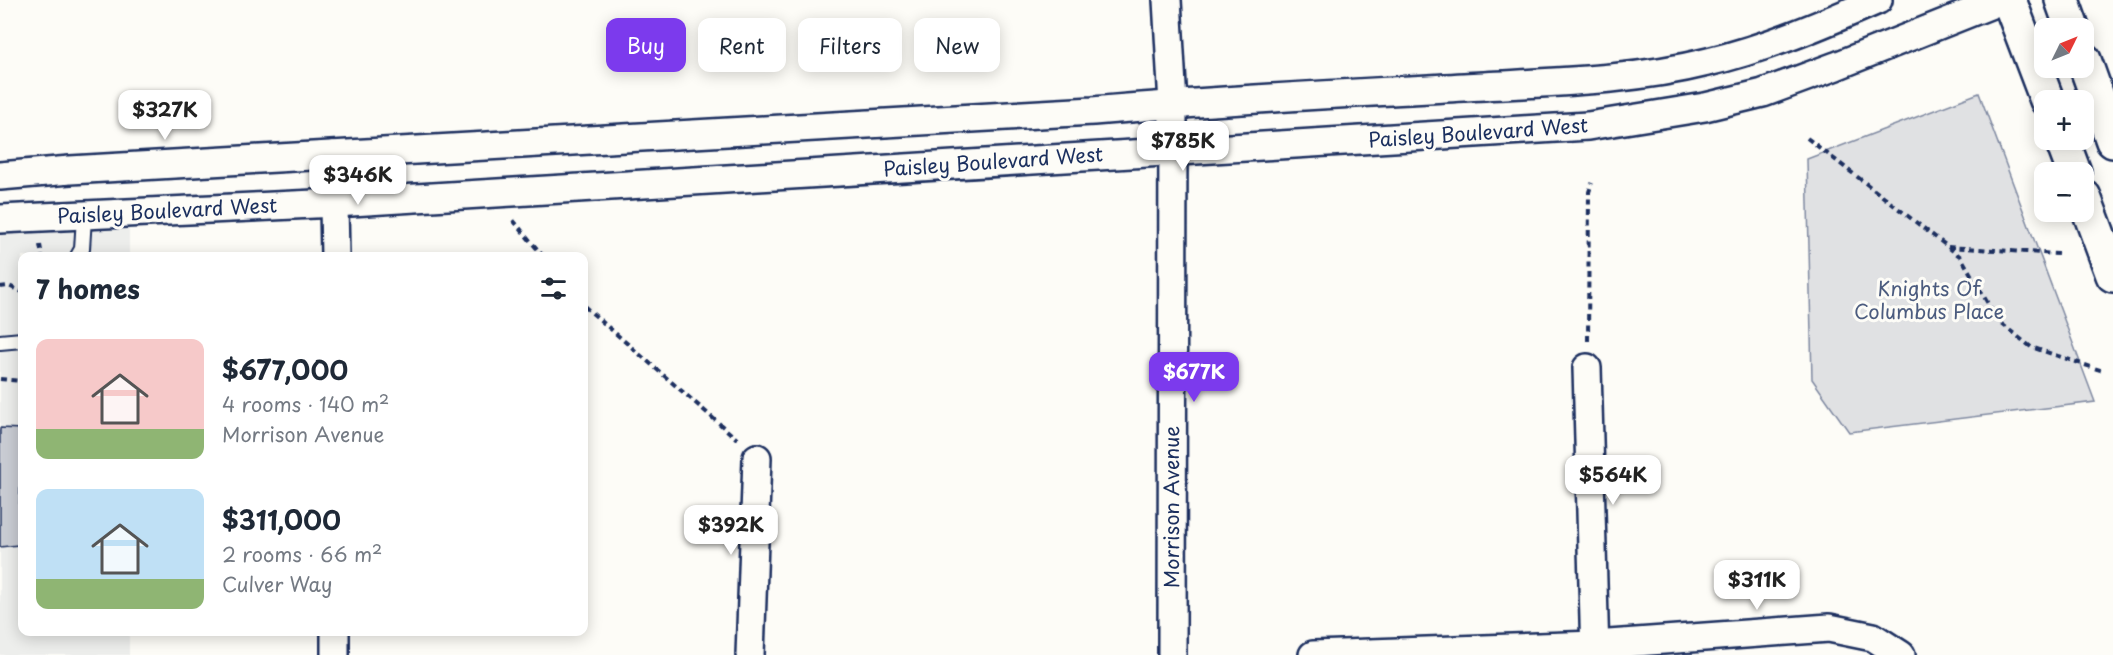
<!DOCTYPE html>
<meta charset="utf-8">
<style>
body{margin:0;font-family:"Playpen Sans",sans-serif;background:#f6f6f7;color:#1f2937;height:100vh;display:flex;flex-direction:column;font-size:22px;white-space:nowrap}
*{box-sizing:border-box;margin:0}
p{font-size:20px;color:#747a83}
.icon{flex:none;width:33px;height:33px;fill:none;stroke:currentColor;stroke-width:2;stroke-linecap:round;stroke-linejoin:round}
.map{position:relative;flex:1;overflow:hidden}
.panel{position:absolute;left:18px;top:252px;width:570px;height:384px;display:flex;flex-direction:column;background:#fff;border-radius:12px;box-shadow:0 3px 15px #0003}
.panel>*{flex:none}
.top-card{position:absolute;left:606px;top:18px;width:570px;height:54px;display:flex;gap:12px}
.needle{width:39px;rotate:47deg}
.fabs{position:absolute;left:2034px;top:18px;display:grid;gap:12px}
.fabs a{display:grid;place-items:center;width:60px;height:60px;border-radius:12px;background:#fff;box-shadow:0 3px 15px #0003;font-size:30px}
.price{position:absolute;translate:-50% -51px;padding:0 14px;border-radius:12px;background:#fff;color:#222;font-size:20px;line-height:39px;filter:drop-shadow(0 2px 3px #0008)}
.price::after{content:'';position:absolute;left:50%;top:36px;width:18px;height:14px;margin-left:-9px;background:inherit;clip-path:polygon(0 0,100% 0,50% 100%)}
.price.selected{background:#7c3aed;color:#fff}
ul{padding:0;list-style:none}
li{display:flex;align-items:center;gap:18px;height:150px;padding:0 18px}
li span{display:grid;place-items:center;flex:none;width:168px;height:120px;border-radius:12px;color:#555}
li>.icon{margin-inline-start:auto}
span .icon{width:72px;height:72px;fill:#fffc;stroke-width:1}
li b{font-size:26px}
h2{display:flex;justify-content:space-between;align-items:center;height:72px;padding:0 18px;font-size:26px}
.tag{padding:0 21px;border-radius:12px;background:#fff;box-shadow:0 3px 15px #0003;font-size:21px;line-height:54px}
.tag.selected{background:#7c3aed;color:#fff}
.map>svg:first-child{display:block}
.built{fill:#edeeec}
.green{fill:#e0e1e3;stroke:#7e88a0;stroke-width:1.5}
.building{fill:#c9ccd3;stroke:#1b2f5e;stroke-width:1.5}
.lines{fill:none;stroke-linecap:round;stroke-linejoin:round}
.lane-casing{stroke:#1b2f5e;stroke-width:18}
.street-casing{stroke:#1b2f5e;stroke-width:32}
.secondary-casing{stroke:#1b2f5e;stroke-width:38}
.path{stroke:#1b2f5e;stroke-width:4;stroke-dasharray:6 4.5;stroke-linecap:butt}
.lane{stroke:#fdfcf7;stroke-width:14}
.street{stroke:#fdfcf7;stroke-width:27}
.secondary{stroke:#fdfcf7;stroke-width:33}
.labels{text-anchor:middle;stroke-width:6;stroke-linejoin:round;paint-order:stroke}
.street-label{font-size:20px;fill:#1b2f5e;stroke:#fdfcf7}
.park-label{font-size:20px;fill:#4c5c7f;stroke:#fdfcf7}
</style>
<div class="map">
<svg width="2113" height="655" viewBox="0 0 2113 655">
<rect width="100%" height="100%" fill="#fdfcf7"/>
<filter id="ink" filterUnits="userSpaceOnUse"><feTurbulence type="fractalNoise" baseFrequency=".0167" numOctaves="2"/><feDisplacementMap in="SourceGraphic" scale="12" xChannelSelector="R" yChannelSelector="G"/><feConvolveMatrix kernelMatrix="1 2 1 2 8 2 1 2 1" color-interpolation-filters="sRGB"/></filter>
<g filter="url(#ink)">
<polygon class="built" points="129,220 129,256 22,256 22,632 129,632 129,655 0,655 0,231"/>
<polygon class="green" points="1979,93 2095,402 1849,432 1812,379 1807,159"/>
<polygon class="building" points="0,428 22,429 18,545 0,547"/>
<g class="lines">
<g class="lane-casing">
<g id="lane">
<polyline points="78,256 82,249 84,217"/>
<polyline points="0,342 22,340"/>
</g>
</g>
<g class="street-casing">
<g id="street">
<polyline points="1167,0 1173,104 1172,655"/>
<polyline points="333,155 335,256"/>
<path d="M0,176L70,170L1093,111C1217,100 1341,94 1464,87C1546,82 1628,82 1708,62C1767,48 1823,24 1878,0"/>
<polyline points="0,219 335,203 1588,126 1705,107 1763,93 1836,66 2002,0"/>
<polyline points="1587,368 1595,655"/>
<polyline points="335,655 335,632"/>
<polyline points="750,655 757,458"/>
<polyline points="1313,655 1595,645 1829,628 1873,637 1901,655"/>
</g>
</g>
<g class="secondary-casing">
<g id="secondary">
<polyline points="2009,0 2047,100"/>
<polyline points="2062,0 2072,28"/>
<polyline points="2084,60 2113,141"/>
<polyline points="2062,140 2074,172"/>
<polyline points="2084,197 2113,275"/>
</g>
</g>
<g class="path">
<polyline points="1807,138 1961,257 1998,321 2031,347 2103,371"/>
<polyline points="513,220 543,256"/>
<polyline points="40,245 42,256"/>
<polyline points="1948,247 2058,254"/>
<polyline points="0,287 9,286 22,292"/>
<polyline points="584,306 737,439"/>
<polyline points="1588,341 1589,192 1592,183"/>
<polyline points="0,379 22,381"/>
</g>
<use href="#lane" class="lane"/>
<use href="#street" class="street"/>
<use href="#secondary" class="secondary"/>
</g>
</g>
<g class="labels">
<g class="street-label">
<text transform="translate(1478 133) rotate(-4)" y="7">Paisley Boulevard West</text>
<text transform="translate(993 162) rotate(-4)" y="7">Paisley Boulevard West</text>
<text transform="translate(167 211) rotate(-3)" y="7">Paisley Boulevard West</text>
<text transform="translate(1172 507) rotate(-90)" y="7">Morrison Avenue</text>
</g>
<g class="park-label">
<text x="1929" y="296">Knights Of<tspan x="1929" dy="23">Columbus Place</tspan></text>
</g>
</g>
</svg>
<div class="fabs">
<a><svg class="needle" viewBox="-14 -14 28 28"><path d="M0-13l5 13h-10z" fill="#e53935"/><path d="M0 13l5-13h-10z" fill="#747a83"/></svg></a>
<a>+</a>
<a>−</a>
</div>
<b class="price" style="left:165px;top:141px">$327K</b>
<b class="price" style="left:1183px;top:172px">$785K</b>
<b class="price" style="left:358px;top:206px">$346K</b>
<b class="price selected" style="left:1194px;top:403px">$677K</b>
<b class="price" style="left:1613px;top:506px">$564K</b>
<b class="price" style="left:731px;top:556px">$392K</b>
<b class="price" style="left:1757px;top:611px">$311K</b>
<div class="top-card">
<a class="tag selected">Buy</a>
<a class="tag">Rent</a>
<a class="tag">Filters</a>
<a class="tag">New</a>
</div>
<section class="panel">
<h2>7 homes<svg class="icon" aria-label="filters" viewBox="0 0 24 24"><path d="M4 7h16M4 17h16"/><circle cx="9" cy="7" r="2"/><circle cx="15" cy="17" r="2"/></svg></h2>
<ul>
<li><span style="background:linear-gradient(#f6c9c9 75%,#8fb573 0)"><svg class="icon" aria-label="home" viewBox="0 0 24 24"><path d="M3 11l9-7 9 7M6 9v11h12V9"/></svg></span><div><b>$677,000</b><p>4 rooms · 140 m²</p><p>Morrison Avenue</p></div></li>
<li><span style="background:linear-gradient(#bfe0f5 75%,#8fb573 0)"><svg class="icon" aria-label="home" viewBox="0 0 24 24"><path d="M3 11l9-7 9 7M6 9v11h12V9"/></svg></span><div><b>$311,000</b><p>2 rooms · 66 m²</p><p>Culver Way</p></div></li>
</ul>
</section>
</div>
